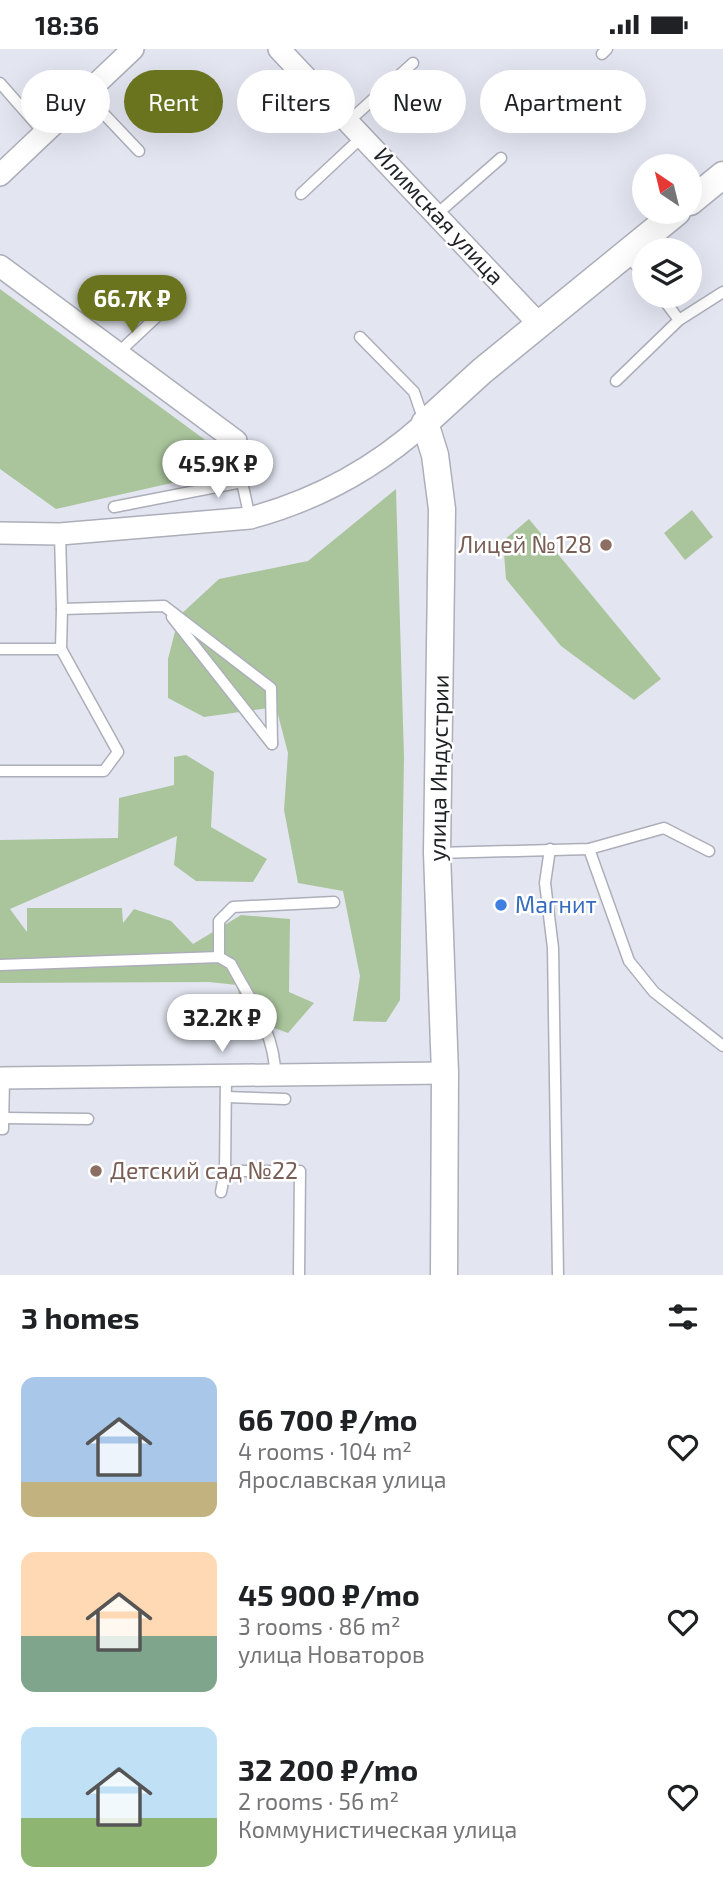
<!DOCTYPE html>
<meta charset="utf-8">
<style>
body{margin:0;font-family:"Exo 2",sans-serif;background:#f6f6f6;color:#202124;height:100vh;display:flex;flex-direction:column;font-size:26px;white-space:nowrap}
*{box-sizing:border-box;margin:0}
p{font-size:23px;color:#757577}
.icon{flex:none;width:38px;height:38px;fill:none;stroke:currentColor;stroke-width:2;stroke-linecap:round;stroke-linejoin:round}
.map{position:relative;height:1226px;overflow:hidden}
.panel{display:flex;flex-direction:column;background:#fff;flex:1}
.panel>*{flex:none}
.guide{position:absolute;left:21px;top:21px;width:682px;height:63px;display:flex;gap:14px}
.needle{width:46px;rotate:325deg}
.tools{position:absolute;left:632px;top:105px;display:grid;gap:14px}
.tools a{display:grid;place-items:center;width:70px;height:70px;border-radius:50%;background:#fff;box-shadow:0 7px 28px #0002;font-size:35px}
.price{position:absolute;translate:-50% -60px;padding:0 16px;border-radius:24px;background:#fff;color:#222;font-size:23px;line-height:46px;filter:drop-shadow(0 2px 4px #0008)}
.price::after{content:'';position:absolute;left:50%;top:42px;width:21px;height:16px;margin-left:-10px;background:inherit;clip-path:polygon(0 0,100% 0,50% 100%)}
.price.selected{background:#6a741f;color:#fff}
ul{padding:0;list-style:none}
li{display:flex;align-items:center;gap:21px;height:175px;padding:0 21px}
li span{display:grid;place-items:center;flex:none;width:196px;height:140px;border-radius:14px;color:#555}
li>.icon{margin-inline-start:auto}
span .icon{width:84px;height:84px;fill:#fffc;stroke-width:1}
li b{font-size:30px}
h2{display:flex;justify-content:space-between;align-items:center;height:84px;padding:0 21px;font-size:30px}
.chip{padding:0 24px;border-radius:32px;background:#fff;box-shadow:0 7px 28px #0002;font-size:24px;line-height:63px}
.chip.selected{background:#6a741f;color:#fff}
.status{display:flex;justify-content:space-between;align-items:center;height:49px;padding:0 35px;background:#fff;direction:ltr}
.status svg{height:19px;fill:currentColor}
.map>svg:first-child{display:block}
.green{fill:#aac59c}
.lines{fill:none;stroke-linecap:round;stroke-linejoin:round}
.service-casing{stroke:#acaeb9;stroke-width:13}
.minor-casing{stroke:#acaeb9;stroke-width:24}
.tertiary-casing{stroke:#acaeb9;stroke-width:29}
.service{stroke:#fff;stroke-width:10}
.minor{stroke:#fff;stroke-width:21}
.tertiary{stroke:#fff;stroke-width:26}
.education-dot{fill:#8d6e63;stroke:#fff;stroke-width:2.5}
.shop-dot{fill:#3f7fe0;stroke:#fff;stroke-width:2.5}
.labels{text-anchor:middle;stroke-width:5;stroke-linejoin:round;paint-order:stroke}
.street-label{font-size:23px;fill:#212226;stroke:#fff}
.education-label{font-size:23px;fill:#785e54;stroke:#fff;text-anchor:end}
.shop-label{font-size:23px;fill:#366cbe;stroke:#fff;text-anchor:start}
</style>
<div class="status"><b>18:36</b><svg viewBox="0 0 49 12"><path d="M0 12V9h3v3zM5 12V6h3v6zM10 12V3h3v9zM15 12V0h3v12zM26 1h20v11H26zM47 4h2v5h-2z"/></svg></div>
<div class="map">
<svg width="723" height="1226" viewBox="0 0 723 1226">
<rect width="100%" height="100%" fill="#e3e6f1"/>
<g class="green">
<polygon points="0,240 231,410 221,423 56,460 0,420"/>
<polygon points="396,440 404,708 400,951 386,973 353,972 360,927 343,842 298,834 284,761 288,704 276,658 204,668 168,649 168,610 179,567 219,530 308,512"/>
<polygon points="692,461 713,488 685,511 664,484"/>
<polygon points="529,470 661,630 634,651 561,597 506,530 503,492"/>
<polygon points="186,706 214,723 211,778 267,810 253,833 196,832 174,816 177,787 10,860 27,883 27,859 122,859 123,874 134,860 171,872 193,895 241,866 290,870 289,943 314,954 288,984 244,968 237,936 209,933 0,934 0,791 118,789 119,749 174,736 174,708"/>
</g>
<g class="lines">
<g class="service-casing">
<g id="service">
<polyline points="602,5 607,0"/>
<polyline points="0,34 44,84"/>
<polyline points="85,45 139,102"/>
<polyline points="349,72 413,14"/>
<polyline points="301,145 363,87"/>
<polyline points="437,165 501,109"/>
<polyline points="626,204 644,226"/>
<polyline points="679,271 723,243"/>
<polyline points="360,288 414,343 424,372"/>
<polyline points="119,303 166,259"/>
<polyline points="616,332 679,271 661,247"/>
<polyline points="114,458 242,433 250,469"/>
<polyline points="60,485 62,560 164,557 271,639 272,695"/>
<polyline points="172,568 272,695"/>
<polyline points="0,600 61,600 62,560"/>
<polyline points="0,722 104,722 118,703 61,600"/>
<polyline points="550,800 545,834 553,899 558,1226"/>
<polyline points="589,800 629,912 654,943 723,997"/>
<polyline points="437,804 589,800 664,779 709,802"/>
<polyline points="219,908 219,872 233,858 334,853"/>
<path d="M0,916L219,908L231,915C250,951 276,985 275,1027"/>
<polyline points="226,1048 285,1050"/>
<polyline points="4,1069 88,1070"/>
<polyline points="0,1080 3,1080 4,1029"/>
<polyline points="225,1122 300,1122 299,1226"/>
<polyline points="221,1143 225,1122 226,1026"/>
</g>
</g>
<g class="minor-casing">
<g id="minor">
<polyline points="279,0 539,275"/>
<polyline points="0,126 133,0"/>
<polyline points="0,217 236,392"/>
<path d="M0,484L60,485L250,469C317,451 374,420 425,374"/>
<polyline points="0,1029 445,1024"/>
</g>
</g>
<g class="tertiary-casing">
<g id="tertiary">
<polyline points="690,153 723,126"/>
<polyline points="444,1226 445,1024 437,804 442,460 435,406 425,374 482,322 677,163"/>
</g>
</g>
<use href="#service" class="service"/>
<use href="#minor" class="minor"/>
<use href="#tertiary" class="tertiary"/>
</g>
<g class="education-dot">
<circle cx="606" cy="496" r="7"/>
<circle cx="96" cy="1122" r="7"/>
</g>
<circle class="shop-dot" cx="501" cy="856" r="7"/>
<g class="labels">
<g class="street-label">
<text transform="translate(439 167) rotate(47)" y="8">Илимская улица</text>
<text transform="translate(439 719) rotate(-89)" y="8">улица Индустрии</text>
</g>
<g class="education-label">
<text x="592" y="504">Лицей №128</text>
<text x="110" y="1130" text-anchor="start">Детский сад №22</text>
</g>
<g class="shop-label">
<text x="515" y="864">Магнит</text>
</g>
</g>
</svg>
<div class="tools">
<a><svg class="needle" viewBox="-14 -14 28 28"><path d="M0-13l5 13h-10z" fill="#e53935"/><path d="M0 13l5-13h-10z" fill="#757577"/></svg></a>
<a><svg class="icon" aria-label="layers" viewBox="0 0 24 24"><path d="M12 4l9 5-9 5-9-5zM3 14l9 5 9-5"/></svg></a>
</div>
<b class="price selected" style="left:132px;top:286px">66.7K ₽</b>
<b class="price" style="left:218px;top:451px">45.9K ₽</b>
<b class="price" style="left:222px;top:1005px">32.2K ₽</b>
<div class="guide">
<a class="chip">Buy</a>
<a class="chip selected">Rent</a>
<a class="chip">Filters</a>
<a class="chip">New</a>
<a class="chip">Apartment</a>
</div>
</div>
<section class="panel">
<h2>3 homes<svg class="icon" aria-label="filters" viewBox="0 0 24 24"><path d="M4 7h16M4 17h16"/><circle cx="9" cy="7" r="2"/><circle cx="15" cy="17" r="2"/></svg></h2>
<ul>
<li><span style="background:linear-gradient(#a9c7e8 75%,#c2b280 0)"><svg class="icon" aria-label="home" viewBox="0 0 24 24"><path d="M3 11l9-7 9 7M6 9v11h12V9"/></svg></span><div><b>66 700 ₽/mo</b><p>4 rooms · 104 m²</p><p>Ярославская улица</p></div><svg class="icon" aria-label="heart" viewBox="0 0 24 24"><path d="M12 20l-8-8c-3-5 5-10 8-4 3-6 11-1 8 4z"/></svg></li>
<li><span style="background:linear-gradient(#ffd9b3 60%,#7fa58c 0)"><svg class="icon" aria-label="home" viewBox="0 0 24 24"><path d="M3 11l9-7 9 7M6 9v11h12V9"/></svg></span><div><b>45 900 ₽/mo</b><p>3 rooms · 86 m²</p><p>улица Новаторов</p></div><svg class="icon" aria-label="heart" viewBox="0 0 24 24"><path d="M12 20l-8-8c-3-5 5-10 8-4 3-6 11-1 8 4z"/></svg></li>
<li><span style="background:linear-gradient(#bfe0f5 65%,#8fb573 0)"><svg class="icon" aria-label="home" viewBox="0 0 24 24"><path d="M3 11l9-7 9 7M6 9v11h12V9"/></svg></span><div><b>32 200 ₽/mo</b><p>2 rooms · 56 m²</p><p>Коммунистическая улица</p></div><svg class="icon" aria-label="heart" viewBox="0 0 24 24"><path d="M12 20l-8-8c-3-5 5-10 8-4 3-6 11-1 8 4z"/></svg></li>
</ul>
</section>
